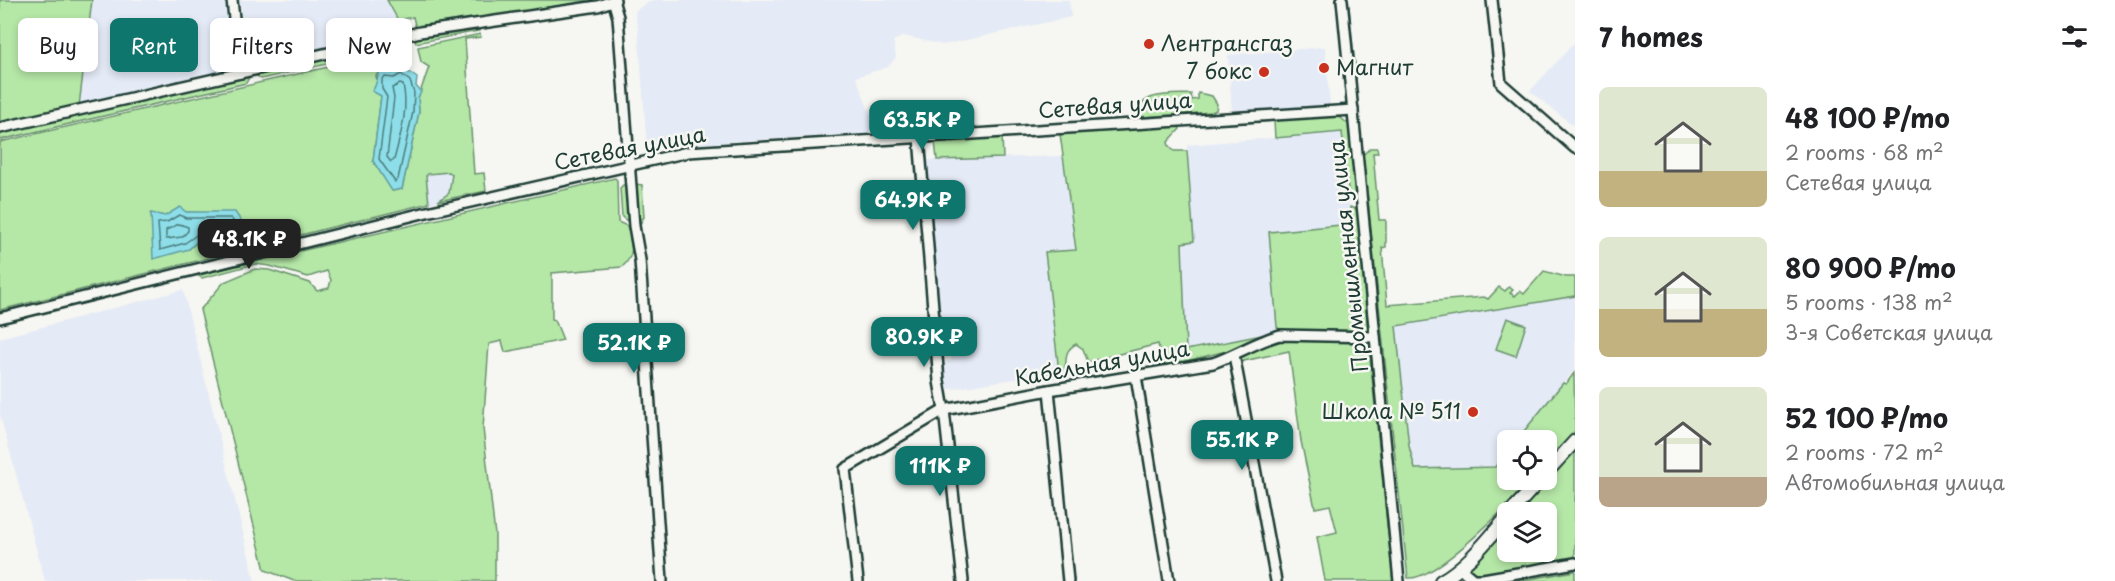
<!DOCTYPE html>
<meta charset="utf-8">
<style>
body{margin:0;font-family:"Playpen Sans",sans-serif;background:#f2f2f2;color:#202124;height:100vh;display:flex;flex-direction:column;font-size:22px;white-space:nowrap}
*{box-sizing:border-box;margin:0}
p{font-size:20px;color:#757577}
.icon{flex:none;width:33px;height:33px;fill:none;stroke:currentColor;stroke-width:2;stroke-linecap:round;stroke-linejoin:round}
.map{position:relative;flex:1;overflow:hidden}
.side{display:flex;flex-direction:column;background:#fff;width:540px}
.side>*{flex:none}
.hud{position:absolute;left:18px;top:18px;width:570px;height:54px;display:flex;gap:12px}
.fabs{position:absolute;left:1497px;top:430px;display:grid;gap:12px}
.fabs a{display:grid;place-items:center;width:60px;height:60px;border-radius:9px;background:#fff;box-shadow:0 3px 9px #0003;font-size:30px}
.price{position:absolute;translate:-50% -51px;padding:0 14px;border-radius:12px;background:#0f766e;color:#fff;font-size:20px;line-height:39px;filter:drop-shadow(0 2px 3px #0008)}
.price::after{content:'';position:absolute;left:50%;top:36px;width:18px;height:14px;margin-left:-9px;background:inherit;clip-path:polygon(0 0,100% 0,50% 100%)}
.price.active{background:#222;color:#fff}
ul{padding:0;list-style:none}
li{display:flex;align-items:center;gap:18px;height:150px;padding:0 24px}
li span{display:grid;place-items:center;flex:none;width:168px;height:120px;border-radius:9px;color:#555}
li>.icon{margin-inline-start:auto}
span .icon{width:72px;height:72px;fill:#fffc;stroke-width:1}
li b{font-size:26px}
h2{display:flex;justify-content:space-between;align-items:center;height:72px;padding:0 24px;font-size:26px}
.chip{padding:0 21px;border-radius:9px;background:#fff;box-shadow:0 3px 9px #0003;font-size:21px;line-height:54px}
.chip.active{background:#0f766e;color:#fff}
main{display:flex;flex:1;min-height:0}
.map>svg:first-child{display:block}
.built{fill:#e4eaf6}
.green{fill:#b5e7a7;stroke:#6a926e;stroke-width:1.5;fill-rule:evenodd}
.water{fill:#8edee9;stroke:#629ea1;stroke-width:1.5}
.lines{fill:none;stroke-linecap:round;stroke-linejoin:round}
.shore{stroke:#4b7d7c;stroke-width:1.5}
.stream{stroke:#629ea1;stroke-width:2}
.minor-casing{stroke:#1f3d34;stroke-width:14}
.major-casing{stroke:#1f3d34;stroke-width:16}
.minor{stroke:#f6f6f2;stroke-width:9}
.major{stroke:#f6f6f2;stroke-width:12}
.poi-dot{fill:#c8321e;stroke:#f6f6f2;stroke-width:2}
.labels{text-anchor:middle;stroke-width:5;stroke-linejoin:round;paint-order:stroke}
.poi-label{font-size:21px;fill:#1f3d34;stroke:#f6f6f2;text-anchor:start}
.street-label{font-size:21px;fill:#1f3d34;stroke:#f6f6f2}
</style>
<main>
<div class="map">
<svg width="1575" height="581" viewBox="0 0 1575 581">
<rect width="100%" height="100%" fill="#f6f6f2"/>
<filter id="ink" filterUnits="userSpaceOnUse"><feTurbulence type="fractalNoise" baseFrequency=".0167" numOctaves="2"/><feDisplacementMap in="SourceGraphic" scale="12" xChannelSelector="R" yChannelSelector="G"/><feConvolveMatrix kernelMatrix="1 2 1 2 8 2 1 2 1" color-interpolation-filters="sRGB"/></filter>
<g filter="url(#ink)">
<g class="built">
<polygon points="92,0 225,0 232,67 231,70 79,106"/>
<polygon points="240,0 387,0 404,30 372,37 371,34 365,35 365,38 258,65 245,54"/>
<polygon points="653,0 1069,0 1071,17 943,45 904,36 893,41 896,57 888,67 856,77 876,129 869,133 647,147 638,28 635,15 636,10"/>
<polygon points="1575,42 1575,127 1530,91"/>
<polygon points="1325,47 1330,105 1232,111 1228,55"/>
<polygon points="1342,132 1351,224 1269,232 1277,327 1272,333 1186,351 1182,242 1194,241 1187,145"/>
<polygon points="1063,156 1076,250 1045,253 1059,372 951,389 946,387 942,366 945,362 952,360 951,353 945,353 941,349 939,336 941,333 925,160"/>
<polygon points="449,172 452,174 449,193 438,201 429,203 426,176 428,174"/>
<polygon points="183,290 255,581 45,581 0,415 0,338"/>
<polygon points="1575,296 1575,369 1516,441 1508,441 1507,451 1495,467 1415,469 1412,466 1396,326"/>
</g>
<g class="green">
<polygon points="0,0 92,0 79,106 0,124"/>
<polygon points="387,0 593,0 594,2 416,29 413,17 398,20"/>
<polygon points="478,26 479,31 416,43 415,39 417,36"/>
<path d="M480,34L481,37L465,39L474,174L484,173L486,191L438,201L449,193L452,174L449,172L428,174L426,176L429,203L0,310V142L394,52L376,76L381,96L373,161L393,191L402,189L419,112L418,98L429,67L421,62L418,47ZM186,212L209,213V241L199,240L189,249L151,214L165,216Z"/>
<polygon points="406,39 410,45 261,79 253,73"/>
<polygon points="251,74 246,83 0,140 0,132"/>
<path d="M1198,93L1212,96L1217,104L1216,110L1212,112L1143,117L1138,112C1142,91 1174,95 1191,94L1192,100L1198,99Z"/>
<polygon points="1330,115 1330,116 1341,118 1349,125 1356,198 1349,199 1342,132 1275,138 1274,121 1229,124 1229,122"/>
<path d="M1177,124L1180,129L1168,142L1169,146L1174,151H1187L1194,241L1182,243L1186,350L1272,333L1234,349L1163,367L1158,344L1088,362L1083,349L1076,344C1055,356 1079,369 1049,378L1048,374L1059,372L1045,252L1076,250L1060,134Z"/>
<polygon points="1002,136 1003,158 937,160 935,141"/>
<path d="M1370,148H1377L1378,153H1373L1379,220H1386V247L1382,248L1387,305L1484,297L1488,299L1499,287L1505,291L1509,287L1513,290L1510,293L1515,296L1520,291L1524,294L1544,271L1566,277H1575V296L1396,326L1409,446L1415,469L1495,467L1507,451L1508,480H1531C1513,500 1437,581 1408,578L1363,155Z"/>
<path d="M615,178L617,180L618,222L627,226C631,243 637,254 622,267L552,273V319L555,320L563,340L505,352L502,341L489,344L483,428L495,535V581H294L265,570L200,310L224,282L255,269L269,270L310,283L317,291L329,288L331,280L327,271L308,277L270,266L255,264L202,278L197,275Z"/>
<polygon points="635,184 642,185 644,217 641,222 639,228"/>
<polygon points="623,185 628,185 631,224 622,217 620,188"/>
<polygon points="1350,207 1356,209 1358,213 1368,332 1362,335 1285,333 1277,327 1269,232 1351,224"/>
<polygon points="1507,318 1526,325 1516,356 1496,349"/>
<path d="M1293,337C1310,338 1358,335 1369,348L1393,581H1325L1317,537L1337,532L1330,505L1315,508L1301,441L1289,351L1239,362L1237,356L1267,341Z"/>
<polygon points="1574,373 1575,431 1547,463 1546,441 1516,441 1563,383 1566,384"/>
<polygon points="1575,451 1575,559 1485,575 1473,575 1467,570 1507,525 1508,552 1546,552 1546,513 1519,513"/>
<polygon points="1575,571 1575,581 1518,581"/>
</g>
<g class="water">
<path d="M399,65L417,78L416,86L421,92L418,98L419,112L402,189L392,191L373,161L381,96L372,91C378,84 376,77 381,69L393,73Z"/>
<polygon points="180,207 186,212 235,212 245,227 233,239 216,245 209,241 199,240 189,249 153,259 151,213 165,216"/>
</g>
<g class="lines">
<g class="shore">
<polygon points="401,74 410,81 414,93 413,112 398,179 395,182 379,159 387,97 382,89 382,79 385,77 394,78"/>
<path d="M400,84L403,85C409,110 400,136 394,160L391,162L387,157L394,98L392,88Z"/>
<path d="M179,215L186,218H231L236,226C223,243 215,235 198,234L185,243L160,250L158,223L167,222Z"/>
<polygon points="179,224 188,227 188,231 182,237 166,239 166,230"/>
</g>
<polyline class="stream" points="1348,0 1356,80"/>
<g class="minor-casing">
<g id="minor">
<polyline points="232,0 240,73"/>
<polyline points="613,0 618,17 634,226 640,260 662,581"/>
<polyline points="1342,0 1399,581"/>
<polyline points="1492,0 1501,83 1575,148"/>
<polyline points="0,128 420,32 598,6 615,0"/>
<polyline points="919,137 939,381 944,410 963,581"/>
<polyline points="0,318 427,212 688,152 1353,110"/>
<polyline points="1234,355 1276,581"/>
<polyline points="1136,376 1169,581"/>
<polyline points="1049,390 1068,581"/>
<polyline points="1460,568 1473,579 1483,579 1575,563"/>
<path d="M858,581L845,469L944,410L1049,390L1213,363C1236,355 1257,341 1280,335L1375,337"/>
</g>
</g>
<g class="major-casing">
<g id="major">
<polyline points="1546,473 1575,441"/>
<polyline points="1510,513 1540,480"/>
<path d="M1441,581C1468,566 1488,539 1508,516"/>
</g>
</g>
<use href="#minor" class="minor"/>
<use href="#major" class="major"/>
</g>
</g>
<g class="poi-dot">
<circle cx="1149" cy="44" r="6"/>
<circle cx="1324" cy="68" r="6"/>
<circle cx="1264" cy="72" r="6"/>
<circle cx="1473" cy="412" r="6"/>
</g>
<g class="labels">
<g class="poi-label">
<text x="1161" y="51">Лентрансгаз</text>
<text x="1336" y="75">Магнит</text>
<text x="1252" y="79" text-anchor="end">7 бокс</text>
<text x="1461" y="419" text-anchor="end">Школа № 511</text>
</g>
<g class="street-label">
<text transform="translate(1115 106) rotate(-4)" y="7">Сетевая улица</text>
<text transform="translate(630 149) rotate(-11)" y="7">Сетевая улица</text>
<text transform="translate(1349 256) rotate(-96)" y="7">Промышленная улица</text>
<text transform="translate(1102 364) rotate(-10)" y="7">Кабельная улица</text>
</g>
</g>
</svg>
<div class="fabs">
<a><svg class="icon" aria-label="locate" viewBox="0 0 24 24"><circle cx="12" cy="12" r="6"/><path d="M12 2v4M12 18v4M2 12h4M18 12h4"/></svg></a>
<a><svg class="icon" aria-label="layers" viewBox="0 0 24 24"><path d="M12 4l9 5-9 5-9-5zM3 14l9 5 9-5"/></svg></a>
</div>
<b class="price" style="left:922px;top:151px">63.5K ₽</b>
<b class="price" style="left:913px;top:231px">64.9K ₽</b>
<b class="price active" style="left:249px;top:270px">48.1K ₽</b>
<b class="price" style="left:924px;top:368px">80.9K ₽</b>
<b class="price" style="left:634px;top:374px">52.1K ₽</b>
<b class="price" style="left:1242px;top:471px">55.1K ₽</b>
<b class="price" style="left:940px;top:497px">111K ₽</b>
<div class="hud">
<a class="chip">Buy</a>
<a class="chip active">Rent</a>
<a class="chip">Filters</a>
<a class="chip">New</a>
</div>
</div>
<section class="side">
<h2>7 homes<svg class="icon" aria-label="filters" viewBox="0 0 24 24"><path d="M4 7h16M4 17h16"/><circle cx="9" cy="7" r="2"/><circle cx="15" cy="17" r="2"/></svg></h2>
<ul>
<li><span style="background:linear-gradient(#dfe7d0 70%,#c2b280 0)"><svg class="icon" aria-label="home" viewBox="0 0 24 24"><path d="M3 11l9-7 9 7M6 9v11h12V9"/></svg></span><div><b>48 100 ₽/mo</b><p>2 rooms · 68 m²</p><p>Сетевая улица</p></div></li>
<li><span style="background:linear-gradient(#dfe7d0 60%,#c2b280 0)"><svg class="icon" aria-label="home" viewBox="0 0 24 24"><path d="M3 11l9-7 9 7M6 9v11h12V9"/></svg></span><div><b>80 900 ₽/mo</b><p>5 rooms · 138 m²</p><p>3-я Советская улица</p></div></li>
<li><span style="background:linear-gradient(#dfe7d0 75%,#b9a48a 0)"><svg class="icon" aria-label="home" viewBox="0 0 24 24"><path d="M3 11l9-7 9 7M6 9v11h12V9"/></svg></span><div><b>52 100 ₽/mo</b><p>2 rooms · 72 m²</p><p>Автомобильная улица</p></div></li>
</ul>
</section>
</main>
